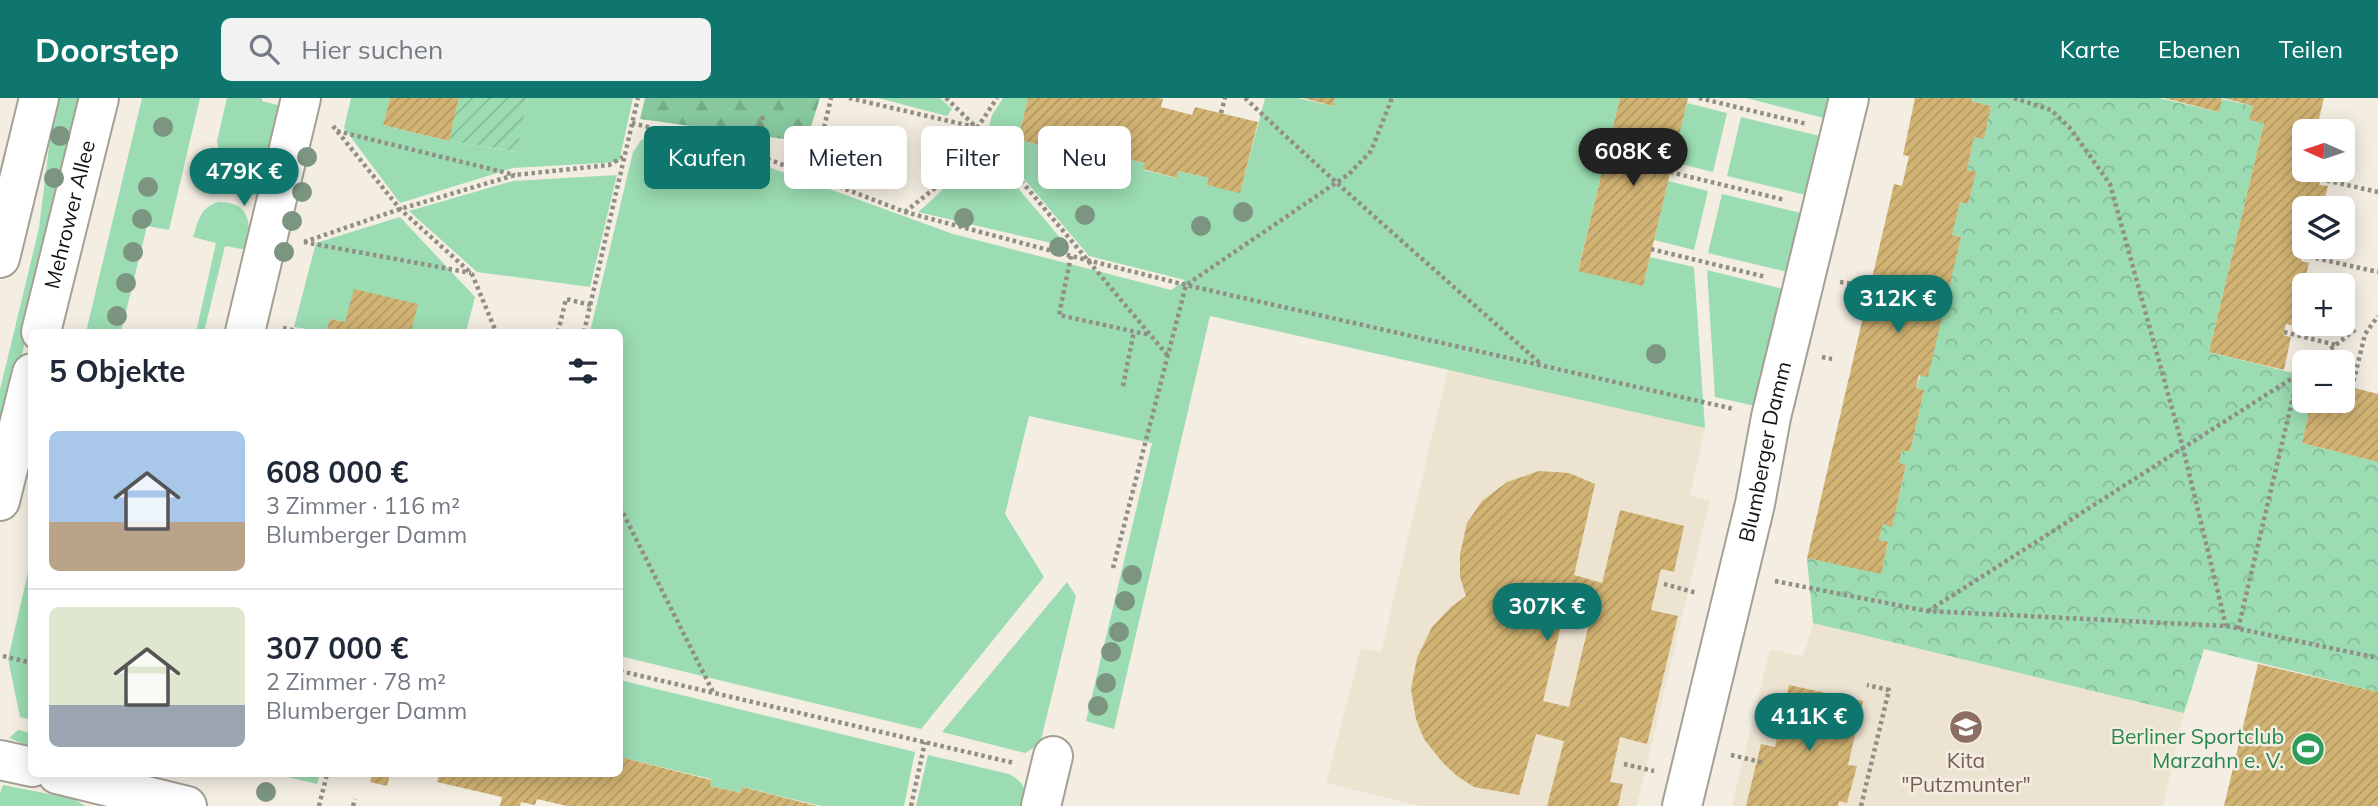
<!DOCTYPE html>
<html lang="de">
<meta charset="utf-8">
<style>
body{margin:0;font-family:Mulish,sans-serif;background:#f2f2f3;color:#1f2937;height:100vh;display:flex;flex-direction:column;font-size:26px;white-space:nowrap}
*{box-sizing:border-box;margin:0}
p{font-size:23px;color:#747a83}
.icon{flex:none;width:38px;height:38px;fill:none;stroke:currentColor;stroke-width:2;stroke-linecap:round;stroke-linejoin:round}
.map{position:relative;flex:1;overflow:hidden}
.sheet{position:absolute;left:28px;top:231px;width:595px;height:448px;display:flex;flex-direction:column;background:#fff;border-radius:10px;box-shadow:0 4px 18px #0003}
.sheet>*{flex:none}
.banner{position:absolute;left:644px;top:28px;width:665px;height:63px;display:flex;gap:14px}
.needle{width:46px;rotate:273deg}
.controls{position:absolute;left:2292px;top:21px;display:grid;gap:14px}
.controls a{display:grid;place-items:center;width:63px;height:63px;border-radius:10px;background:#fff;box-shadow:0 4px 18px #0003;font-size:35px}
.price{position:absolute;translate:-50% -60px;padding:0 16px;border-radius:24px;background:#0f766e;color:#fff;font-size:23px;line-height:46px;filter:drop-shadow(0 2px 4px #0008)}
.price::after{content:'';position:absolute;left:50%;top:42px;width:21px;height:16px;margin-left:-10px;background:inherit;clip-path:polygon(0 0,100% 0,50% 100%)}
.price.current{background:#222;color:#fff}
ul{padding:0;list-style:none}
li{display:flex;align-items:center;gap:21px;height:175px;padding:0 21px}
li+li{border-top:2px solid #e0e1e3}
li span{display:grid;place-items:center;flex:none;width:196px;height:140px;border-radius:10px;color:#555}
li>.icon{margin-inline-start:auto}
span .icon{width:84px;height:84px;fill:#fffc;stroke-width:1}
li b{font-size:30px}
h2{display:flex;justify-content:space-between;align-items:center;height:84px;padding:0 21px;font-size:30px}
.pill{padding:0 24px;border-radius:10px;background:#fff;box-shadow:0 4px 18px #0003;font-size:24px;line-height:63px}
.pill.current{background:#0f766e;color:#fff}
header{display:flex;align-items:center;gap:42px;box-sizing:border-box;height:98px;padding:0 35px;background:#0f766e;color:#fff}
header strong{font-size:33px}
nav{display:flex;gap:38px;margin-inline-start:auto;font-size:24px}
.search{width:490px;height:63px;background:#f2f2f3;display:flex;align-items:center;gap:18px;box-sizing:border-box;padding:0 24px;border-radius:10px;color:#747a83;font-size:26px}
.map>svg:first-child{display:block}
.built{fill:#ede3d1}
.grass{fill:#9bdcb2}
.forest{fill:url(#forest-firs)}
.park{fill:url(#park-crowns)}
.garden{fill:url(#garden-furrows)}
.building{fill:url(#building-hatch);fill-rule:evenodd}
.lines{fill:none;stroke-linecap:round;stroke-linejoin:round}
.minor-casing{stroke:#a5a095;stroke-width:42}
.major-casing{stroke:#a5a095;stroke-width:42}
.path{stroke:#928e85;stroke-width:4.5;stroke-dasharray:3.5 3.5;stroke-linecap:butt}
.minor{stroke:#fff;stroke-width:38}
.major{stroke:#fff;stroke-width:38}
.tree{fill:#7c9580}
.labels{text-anchor:middle;stroke-width:5;stroke-linejoin:round;paint-order:stroke}
.street-label{font-size:21px;fill:#14120e;stroke:#f4eee2}
.leisure-label{font-size:21px;fill:#27864d;stroke:#f4eee2;text-anchor:end}
.education-label{font-size:21px;fill:#785e54;stroke:#f4eee2}
</style>
<header>
<strong>Doorstep</strong>
<div class="search"><svg class="icon" aria-label="search" viewBox="0 0 24 24"><circle cx="10" cy="10" r="6"/><path d="M15 15l6 6"/></svg>Hier suchen</div>
<nav><a>Karte</a><a>Ebenen</a><a>Teilen</a></nav>
</header>
<div class="map">
<svg width="2378" height="708" viewBox="0 0 2378 708">
<defs>
<pattern id="forest-firs" width="22" height="20" patternUnits="userSpaceOnUse" patternTransform="scale(1.75)"><rect width="22" height="20" fill="#87c89f"/><path d="M5 1l3.5 6h-7zM16 11l3.5 6h-7z" fill="#74ab88"/></pattern>
<pattern id="park-crowns" width="20" height="18" patternUnits="userSpaceOnUse" patternTransform="scale(1.75)"><rect width="20" height="18" fill="#9bdcb2"/><path d="M2 6a3 3 0 1 1 6 0M12 15a3 3 0 1 1 6 0" fill="none" stroke="#85bc98"/></pattern>
<pattern id="garden-furrows" width="10" height="10" patternUnits="userSpaceOnUse" patternTransform="scale(1.75)"><rect width="10" height="10" fill="#9bdcb2"/><path d="M-1 1l2-2M0 10L10 0M9 11l2-2" fill="none" stroke="#85bc98"/></pattern>
<pattern id="building-hatch" width="6" height="6" patternUnits="userSpaceOnUse" patternTransform="scale(1.75)"><rect width="6" height="6" fill="#d1b373"/><path d="M-1 1l2-2M0 6l6-6M5 7l2-2" fill="none" stroke="#b39962"/></pattern>
</defs>
<rect width="100%" height="100%" fill="#f4eee2"/>
<g class="built">
<polygon points="1448,271 1705,330 1690,398 1710,402 1637,708 1419,708 1326,685 1361,550 1381,554"/>
<polygon points="1813,525 2184,615 2163,708 1732,708 1770,551 1803,558"/>
</g>
<g class="grass">
<polygon points="55,0 84,0 0,347 0,292 39,130"/>
<polygon points="142,0 200,0 169,132 147,128 121,234 86,234"/>
<path d="M227,0H262V3L281,8L270,56C249,78 222,77 217,43Z"/>
<polygon points="351,0 390,0 383,27 449,43 516,54 527,0 633,0 619,64 513,70 400,105 344,30"/>
<polygon points="878,0 940,0 952,11 947,18"/>
<polygon points="1003,0 1028,0 1018,42 1048,49 1050,42 1081,49 1080,56 1112,64 1114,58 1145,65 1144,72 1176,80 1178,73 1209,80 1240,95 1265,0 1298,0 1332,8 1335,0 1620,0 1578,172 1643,188 1650,159 1694,169 1705,330 1210,218 1114,631 1086,623 1152,345 1029,318 1005,416 1044,479 921,631 620,558 620,234 590,234 633,54 642,41 758,65 953,136 1171,192 1185,182 1089,158 987,37 992,17"/>
<polygon points="1746,0 1829,0 1824,20"/>
<polygon points="1687,5 1727,15 1713,74 1672,64"/>
<polygon points="1741,19 1820,38 1806,97 1727,78"/>
<path d="M979,44L1068,149L918,114C945,92 960,73 979,44Z"/>
<polygon points="617,77 590,189 477,174 409,113 513,83"/>
<polygon points="1668,83 1708,93 1694,152 1654,142"/>
<polygon points="1722,96 1801,115 1787,174 1708,155"/>
<path d="M219,104C251,104 252,128 247,152L225,148L204,234H196L216,145L193,139C199,122 200,109 219,104Z"/>
<polygon points="400,119 475,199 466,234 411,234 417,206 345,224 330,221 326,234 294,229 316,145"/>
<polygon points="1707,172 1783,191 1755,308 1715,299"/>
<polygon points="31,461 31,622 20,619 8,561"/>
<polygon points="1067,484 1076,498 1040,646 1025,655 942,634"/>
<polygon points="620,582 915,654 904,708 821,708 743,689 741,695 710,688 711,681 620,659"/>
<polygon points="18,632 31,635 31,649 9,640"/>
<path d="M928,657L1009,676C1023,684 1028,691 1024,708H916Z"/>
<polygon points="275,676 320,676 317,686"/>
<polygon points="3,687 74,701 86,708 0,708 0,695"/>
</g>
<polygon class="forest" points="645,0 820,0 806,44 640,21"/>
<polygon class="park" points="1972,0 2159,0 2218,14 2222,1 2253,8 2250,21 2264,25 2209,254 2305,278 2305,303 2311,303 2302,345 2378,364 2378,594 2204,551 2184,615 1813,525 1807,460 1881,475 1888,445 1879,442 1883,426 1892,428 1906,368 1899,365 1902,352 1910,354 1924,292 1916,290 1943,214 1934,212 1936,200 1945,202 1961,139 1952,137 1960,104 1968,106 1975,74 1967,72 1974,39 1984,40 1991,8 1971,3"/>
<polygon class="garden" points="459,0 527,0 517,54 449,43"/>
<g class="building">
<polygon points="390,0 459,0 449,43 383,27"/>
<polygon points="1028,0 1158,0 1163,1 1161,9 1192,17 1195,9 1258,24 1240,95 1207,87 1209,80 1178,73 1177,80 1143,71 1145,65 1114,58 1113,64 1080,56 1081,49 1050,42 1049,49 1018,42"/>
<polygon points="1303,0 1335,0 1333,8"/>
<polygon points="1620,0 1688,0 1643,188 1578,173"/>
<polygon points="1915,0 1972,0 1971,3 1991,8 1984,41 1974,39 1967,72 1976,74 1968,106 1960,104 1952,137 1961,139 1946,203 1936,200 1934,212 1943,214 1928,279 1919,277 1916,290 1924,292 1910,354 1902,352 1899,365 1906,367 1892,429 1883,426 1879,442 1888,444 1881,476 1807,460 1894,86 1902,88 1909,58 1903,57"/>
<polygon points="2164,0 2222,0 2219,14"/>
<polygon points="2223,0 2324,0 2316,33 2305,33 2305,72 2332,72 2331,76 2322,73 2319,87 2328,88 2322,110 2305,110 2305,149 2313,149 2312,152 2304,150 2301,163 2309,165 2294,228 2286,226 2284,234 2283,237 2291,239 2284,272 2209,254 2264,25 2249,22 2253,8"/>
<polygon points="354,191 418,206 411,234 326,234 330,221 345,224"/>
<polygon points="2343,287 2378,296 2378,364 2302,345 2311,303 2343,303"/>
<path d="M1539,373L1569,375L1595,386L1574,477L1602,485L1620,412L1684,428L1674,474L1661,471L1651,512L1678,518L1647,646L1620,639L1610,684L1623,686L1618,708H1547L1564,643L1536,636L1519,697L1474,689L1457,678L1443,665L1424,641L1416,621L1411,591L1417,560L1432,529L1451,509L1466,498L1460,479V456L1467,425L1482,403L1507,384ZM1565,511L1591,517L1569,609L1543,603Z"/>
<polygon points="2258,566 2378,594 2378,708 2224,708"/>
<polygon points="1789,587 1863,603 1848,667 1857,668 1847,705 1839,703 1838,708 1746,708 1761,646 1775,649"/>
<polygon points="620,659 711,682 710,688 741,695 742,689 817,708 567,708 537,701 535,707 521,704 520,708 500,708 502,699 437,684 439,676 620,676"/>
<polygon points="372,676 390,676 387,688 370,684"/>
</g>
<g class="lines">
<g class="minor-casing">
<g id="minor">
<polyline points="245,234 301,0"/>
<polyline points="0,662 32,669"/>
<polyline points="57,676 187,708"/>
<polyline points="1041,708 1053,658"/>
<path id="s1" d="M1682,708L1755,406L1771,319L1849,0"/>
</g>
</g>
<g class="major-casing">
<g id="major">
<polyline points="0,160 39,0"/>
<path id="s2" d="M41,234L99,0"/>
<polyline points="0,403 32,275"/>
</g>
</g>
<g class="path">
<polyline points="849,0 975,29"/>
<polyline points="946,0 976,29 1168,258"/>
<path d="M1245,0C1341,91 1442,178 1541,266"/>
<polyline points="1699,0 1807,26"/>
<polyline points="2014,0 2051,12 2070,30 2110,86 2183,350 2226,528"/>
<polyline points="1221,15 1225,0"/>
<polyline points="632,25 755,56 905,114 1071,158 1186,187 1734,311"/>
<polyline points="333,28 400,111 472,176 496,234"/>
<polyline points="337,33 515,77"/>
<polyline points="755,56 763,18"/>
<polyline points="1670,74 1785,102"/>
<polyline points="813,77 831,0"/>
<polyline points="2320,81 2378,94"/>
<polyline points="905,114 940,86 997,0"/>
<polyline points="304,144 400,111 515,77 609,67 623,59"/>
<polyline points="304,144 471,175"/>
<polyline points="1651,151 1766,179"/>
<polyline points="2302,157 2378,174"/>
<polyline points="1071,158 1059,217 1150,237"/>
<polyline points="1840,184 1853,186"/>
<polyline points="283,230 301,234"/>
<polyline points="558,234 566,201 591,207"/>
<polyline points="584,234 638,0"/>
<polyline points="2284,234 2336,247"/>
<polyline points="1822,259 1832,261"/>
<polyline points="2314,264 2356,231"/>
<polyline points="1123,288 1134,233"/>
<polyline points="2352,290 2365,236 2378,218"/>
<polyline points="620,409 713,594"/>
<polyline points="1113,470 1186,187 1349,76 1371,53 1392,0"/>
<polyline points="1775,483 1927,513 2226,528 2378,560"/>
<polyline points="1664,486 1697,495"/>
<polyline points="1928,513 2305,272"/>
<polyline points="2238,531 2298,278"/>
<polyline points="3,558 32,565"/>
<polyline points="620,573 1014,665"/>
<polyline points="1731,657 1765,665"/>
<polyline points="1624,666 1654,673"/>
<polyline points="319,708 327,676"/>
<polyline points="353,708 355,701"/>
<polyline points="911,708 925,644"/>
<polyline points="1861,708 1889,592 1867,587"/>
</g>
<use href="#minor" class="minor"/>
<use href="#major" class="major"/>
</g>
<g class="tree">
<circle cx="163" cy="29" r="10"/>
<circle cx="60" cy="38" r="10"/>
<circle cx="307" cy="59" r="10"/>
<circle cx="54" cy="80" r="10"/>
<circle cx="148" cy="89" r="10"/>
<circle cx="302" cy="94" r="10"/>
<circle cx="1243" cy="114" r="10"/>
<circle cx="1085" cy="117" r="10"/>
<circle cx="964" cy="120" r="10"/>
<circle cx="142" cy="121" r="10"/>
<circle cx="292" cy="123" r="10"/>
<circle cx="1201" cy="128" r="10"/>
<circle cx="1059" cy="149" r="10"/>
<circle cx="133" cy="154" r="10"/>
<circle cx="284" cy="154" r="10"/>
<circle cx="126" cy="185" r="10"/>
<circle cx="117" cy="218" r="10"/>
<circle cx="1656" cy="256" r="10"/>
<circle cx="1132" cy="477" r="10"/>
<circle cx="1125" cy="503" r="10"/>
<circle cx="1119" cy="534" r="10"/>
<circle cx="1111" cy="554" r="10"/>
<circle cx="1106" cy="585" r="10"/>
<circle cx="1098" cy="608" r="10"/>
<circle cx="266" cy="694" r="10"/>
</g>
<defs>
<g id="school-disc" transform="scale(1.75)"><circle r="9.5" fill="#8d6e63" stroke="#f4eee2"/><path d="M0-5L7-2L0 1L-7-2ZM-4 1L0 2.5L4 1V4Q0 6-4 4Z" fill="#fff"/></g>
<g id="stadium-disc" transform="scale(1.75)"><circle r="9.5" fill="#2e9e5b" stroke="#f4eee2"/><path d="M0-5a6.5 5 0 1 0 0 10a6.5 5 0 1 0 0-10ZM-3.5-1.8h7v3.6h-7Z" fill="#fff"/></g>
</defs>
<g fill-rule="evenodd">
<use href="#school-disc" x="1966" y="629"/>
<use href="#stadium-disc" x="2308" y="651"/>
</g>
<g class="labels">
<g class="street-label">
<text dy="7" stroke="none"><textPath href="#s2" startOffset="121">Mehrower Allee</textPath></text>
<text dy="7" stroke="none"><textPath href="#s1" startOffset="364">Blumberger Damm</textPath></text>
</g>
<g class="leisure-label">
<text x="2284" y="646">Berliner Sportclub<tspan x="2284" dy="24">Marzahn e. V.</tspan></text>
</g>
<g class="education-label">
<text x="1966" y="670">Kita<tspan x="1966" dy="24">"Putzmunter"</tspan></text>
</g>
</g>
</svg>
<div class="controls">
<a><svg class="needle" viewBox="-14 -14 28 28"><path d="M0-13l5 13h-10z" fill="#e53935"/><path d="M0 13l5-13h-10z" fill="#747a83"/></svg></a>
<a><svg class="icon" aria-label="layers" viewBox="0 0 24 24"><path d="M12 4l9 5-9 5-9-5zM3 14l9 5 9-5"/></svg></a>
<a>+</a>
<a>−</a>
</div>
<b class="price current" style="left:1633px;top:90px">608K €</b>
<b class="price" style="left:244px;top:110px">479K €</b>
<b class="price" style="left:1898px;top:237px">312K €</b>
<b class="price" style="left:1547px;top:545px">307K €</b>
<b class="price" style="left:1809px;top:655px">411K €</b>
<div class="banner">
<a class="pill current">Kaufen</a>
<a class="pill">Mieten</a>
<a class="pill">Filter</a>
<a class="pill">Neu</a>
</div>
<section class="sheet">
<h2>5 Objekte<svg class="icon" aria-label="filters" viewBox="0 0 24 24"><path d="M4 7h16M4 17h16"/><circle cx="9" cy="7" r="2"/><circle cx="15" cy="17" r="2"/></svg></h2>
<ul>
<li><span style="background:linear-gradient(#a9c7e8 65%,#b9a48a 0)"><svg class="icon" aria-label="home" viewBox="0 0 24 24"><path d="M3 11l9-7 9 7M6 9v11h12V9"/></svg></span><div><b>608 000 €</b><p>3 Zimmer · 116 m²</p><p>Blumberger Damm</p></div></li>
<li><span style="background:linear-gradient(#dfe7d0 70%,#9aa5b1 0)"><svg class="icon" aria-label="home" viewBox="0 0 24 24"><path d="M3 11l9-7 9 7M6 9v11h12V9"/></svg></span><div><b>307 000 €</b><p>2 Zimmer · 78 m²</p><p>Blumberger Damm</p></div></li>
</ul>
</section>
</div>
